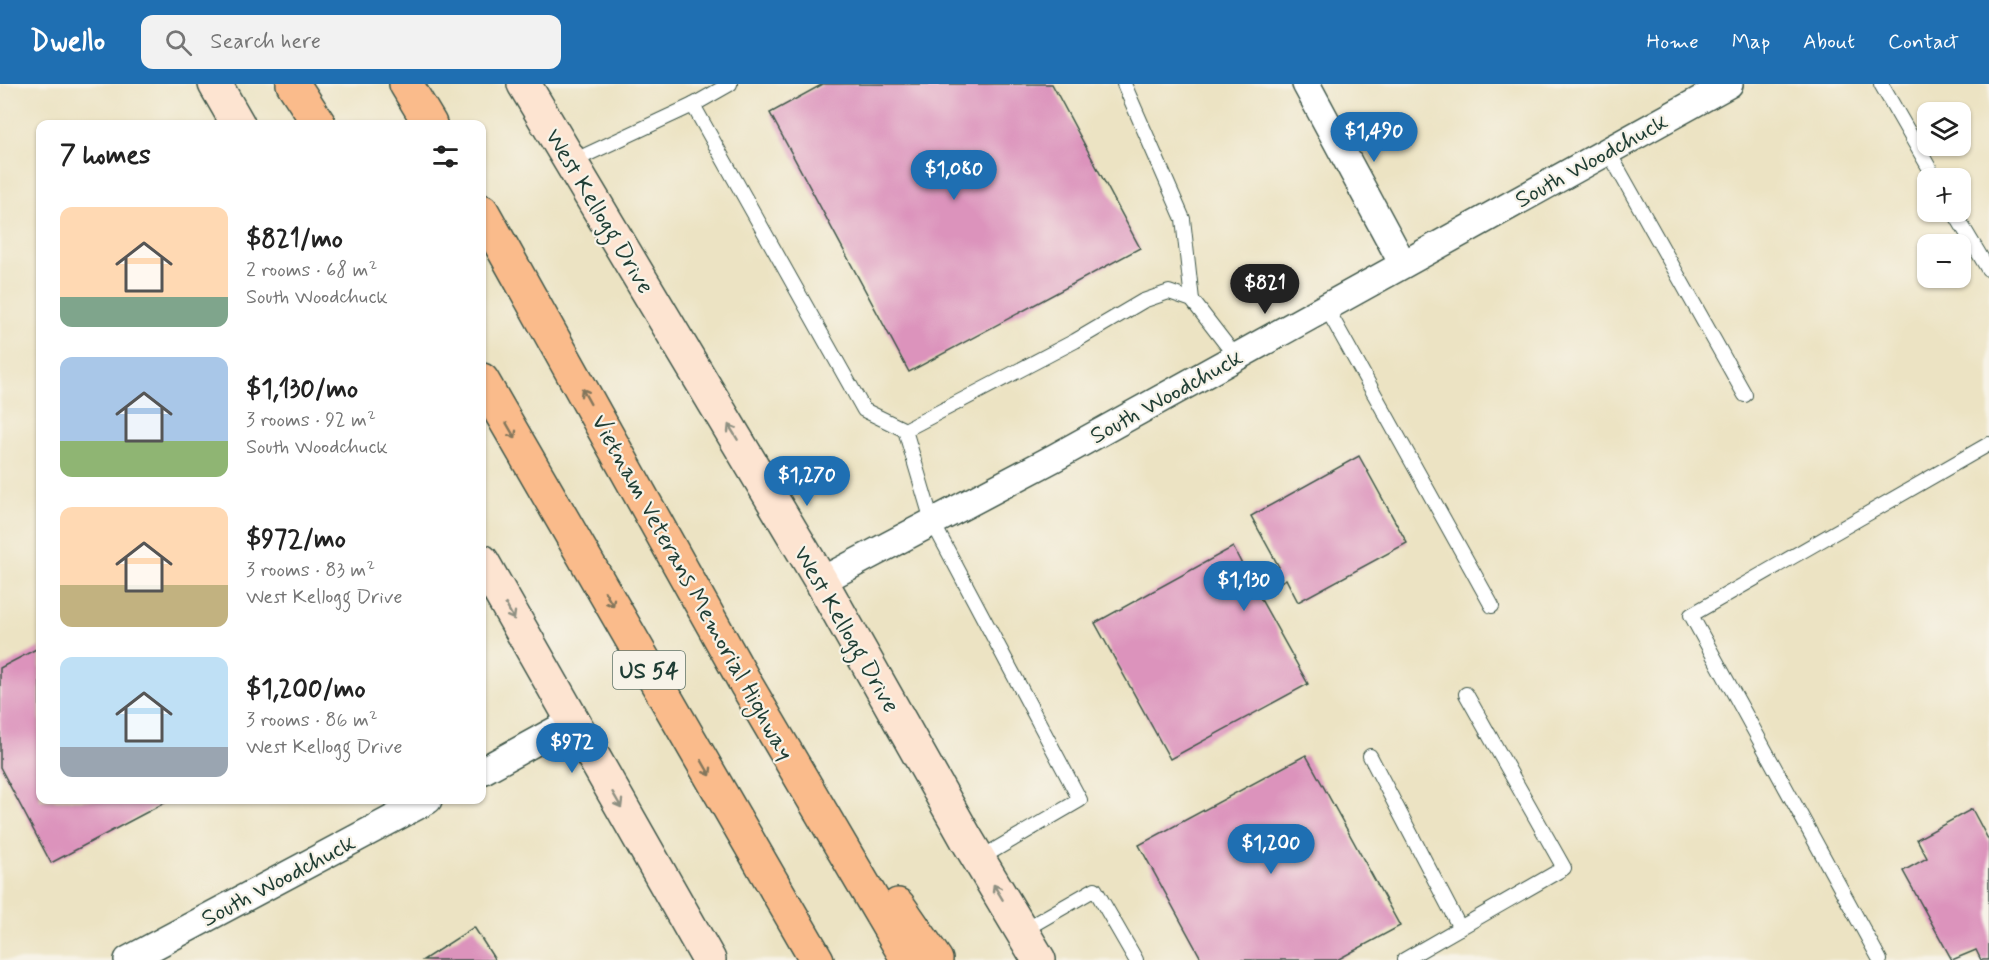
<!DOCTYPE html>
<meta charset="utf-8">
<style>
body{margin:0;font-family:Mynerve,sans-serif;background:#f2f2f2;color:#222;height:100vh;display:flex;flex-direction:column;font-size:22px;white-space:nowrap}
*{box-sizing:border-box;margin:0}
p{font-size:20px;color:#767676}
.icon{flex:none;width:33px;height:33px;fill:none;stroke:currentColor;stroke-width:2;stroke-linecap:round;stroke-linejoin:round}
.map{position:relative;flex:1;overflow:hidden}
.side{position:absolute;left:36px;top:36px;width:450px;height:684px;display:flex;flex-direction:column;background:#fff;border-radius:12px;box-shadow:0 2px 4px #0004}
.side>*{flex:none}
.controls{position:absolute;left:1917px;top:18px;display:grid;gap:12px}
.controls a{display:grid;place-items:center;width:54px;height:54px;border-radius:12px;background:#fff;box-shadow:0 2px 4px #0004;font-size:30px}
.price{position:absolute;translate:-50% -51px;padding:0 14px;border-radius:21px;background:#1f6fb2;color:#fff;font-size:20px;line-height:39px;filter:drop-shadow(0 2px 3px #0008)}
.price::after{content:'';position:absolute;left:50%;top:36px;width:18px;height:14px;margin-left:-9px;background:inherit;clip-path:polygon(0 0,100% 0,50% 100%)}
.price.current{background:#222;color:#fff}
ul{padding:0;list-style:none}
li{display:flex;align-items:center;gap:18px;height:150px;padding:0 24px}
li span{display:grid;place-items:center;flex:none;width:168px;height:120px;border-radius:12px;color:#555}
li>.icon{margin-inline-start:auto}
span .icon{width:72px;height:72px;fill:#fffc;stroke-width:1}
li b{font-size:26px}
h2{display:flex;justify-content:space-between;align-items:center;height:72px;padding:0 24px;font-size:26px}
header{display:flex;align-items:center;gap:36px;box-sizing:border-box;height:84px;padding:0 30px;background:#1f6fb2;color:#fff}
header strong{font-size:28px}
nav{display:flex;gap:33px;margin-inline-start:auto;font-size:21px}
.search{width:420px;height:54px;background:#f2f2f2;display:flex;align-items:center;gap:15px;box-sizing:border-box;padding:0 21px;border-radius:12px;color:#767676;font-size:22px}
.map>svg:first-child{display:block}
.building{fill:#dc93bc}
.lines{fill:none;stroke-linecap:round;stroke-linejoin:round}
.service-casing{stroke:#3e5649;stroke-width:16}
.minor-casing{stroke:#3e5649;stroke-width:30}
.secondary-casing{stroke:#3e5649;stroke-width:36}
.motorway-casing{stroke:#3e5649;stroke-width:36}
.service{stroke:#fff;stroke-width:14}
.minor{stroke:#fff;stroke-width:27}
.secondary{stroke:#fde4d1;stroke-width:33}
.motorway{stroke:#fabb8b;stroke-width:33}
.oneway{stroke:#82765b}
.oneway2{stroke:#8e9082}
.labels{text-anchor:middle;stroke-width:4.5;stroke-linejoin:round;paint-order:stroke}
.shield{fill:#f7f3e8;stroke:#60746a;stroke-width:1.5}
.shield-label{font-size:22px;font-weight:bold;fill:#1f3d34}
.street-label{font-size:24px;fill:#1f3d34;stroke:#f7f3e8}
</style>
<header>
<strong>Dwello</strong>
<div class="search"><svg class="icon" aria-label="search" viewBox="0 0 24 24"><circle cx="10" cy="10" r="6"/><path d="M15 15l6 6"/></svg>Search here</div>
<nav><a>Home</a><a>Map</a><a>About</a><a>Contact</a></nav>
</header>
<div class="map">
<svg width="1989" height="876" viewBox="0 0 1989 876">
<rect width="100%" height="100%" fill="#f7f3e8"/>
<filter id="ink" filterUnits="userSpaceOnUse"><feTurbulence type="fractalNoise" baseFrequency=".0167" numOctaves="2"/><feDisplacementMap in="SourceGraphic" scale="12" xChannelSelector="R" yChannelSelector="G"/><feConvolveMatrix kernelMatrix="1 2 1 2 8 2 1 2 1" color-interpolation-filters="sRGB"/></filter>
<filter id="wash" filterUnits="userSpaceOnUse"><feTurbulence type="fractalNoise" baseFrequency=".008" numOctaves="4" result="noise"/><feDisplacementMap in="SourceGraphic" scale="24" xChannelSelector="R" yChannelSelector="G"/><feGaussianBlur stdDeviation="1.35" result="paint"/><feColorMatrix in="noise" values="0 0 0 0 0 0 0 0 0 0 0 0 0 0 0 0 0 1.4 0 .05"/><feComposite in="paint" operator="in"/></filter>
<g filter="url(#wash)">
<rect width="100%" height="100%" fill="#ece3c3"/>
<g id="blocks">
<g class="building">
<polygon points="823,0 1052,0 1140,164 909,288 770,29"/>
<polygon points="1359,372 1407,459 1298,518 1286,495 1258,510 1308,600 1170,675 1095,539 1233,463 1251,498 1279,483 1251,432"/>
<polygon points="40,563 40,716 170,716 51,779 0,683 0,584"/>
<polygon points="1306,671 1400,842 1337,876 1202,876 1139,761"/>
<polygon points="1972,725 1989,757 1989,876 1981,876 1976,866 1952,876 1903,787 1927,774 1917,755"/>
<polygon points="474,843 495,876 423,876"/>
</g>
</g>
</g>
<g filter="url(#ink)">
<use href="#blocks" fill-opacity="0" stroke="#3e5649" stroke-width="1.5"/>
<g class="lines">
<g class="service-casing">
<g id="service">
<polyline points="1124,0 1183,135 1192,216"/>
<polyline points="1881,0 1935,94"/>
<polyline points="693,21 730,0"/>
<polyline points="1608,67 1745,311"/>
<polyline points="571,78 693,21 864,326 905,346"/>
<polyline points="1954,128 1988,185"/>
<polyline points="1326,223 1492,522"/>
<polyline points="1370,672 1460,844"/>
<polyline points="979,775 1080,716 932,437 905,346 1075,257 1143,217 1169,208 1192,216 1236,273"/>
<polyline points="1022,847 1095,805 1136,876"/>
<polyline points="1404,876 1564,784 1466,610"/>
<polyline points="1880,876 1691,531 1989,360"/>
</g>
</g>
<g class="minor-casing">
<g id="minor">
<polyline points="1306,0 1403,180"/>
<polyline points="821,497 1054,374 1729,0"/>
<polyline points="482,687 571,638"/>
<polyline points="128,876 428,716"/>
</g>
</g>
<g class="secondary-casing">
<g id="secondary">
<polyline points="215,0 238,40"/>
<polyline points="524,0 821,497 966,754 1039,876"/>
<polyline points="482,477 709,876"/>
</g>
</g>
<g class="motorway-casing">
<g id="motorway">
<polyline points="293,0 319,40"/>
<polyline points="406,0 430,40"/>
<polyline points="482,127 747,602 908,876"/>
<polyline points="482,296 817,876"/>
<polyline points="898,821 936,876"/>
</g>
</g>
<use href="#service" class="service"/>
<use href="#minor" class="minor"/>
<use href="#secondary" class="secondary"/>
<use href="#motorway" class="motorway"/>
</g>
<defs><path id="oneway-shaft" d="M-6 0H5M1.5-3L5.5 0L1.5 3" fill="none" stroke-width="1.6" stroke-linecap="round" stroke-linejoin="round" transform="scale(1.5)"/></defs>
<g class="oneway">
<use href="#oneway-shaft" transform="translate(586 312) rotate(-119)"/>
<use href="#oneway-shaft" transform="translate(511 347) rotate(60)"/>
<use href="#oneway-shaft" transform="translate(609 515) rotate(60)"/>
<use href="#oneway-shaft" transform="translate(706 684) rotate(60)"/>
</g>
<g class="oneway2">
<use href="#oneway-shaft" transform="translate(733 348) rotate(-121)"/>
<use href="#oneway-shaft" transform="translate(510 528) rotate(61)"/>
<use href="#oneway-shaft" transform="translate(617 716) rotate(60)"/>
<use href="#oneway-shaft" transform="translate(998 808) rotate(-121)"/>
</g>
</g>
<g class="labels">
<rect class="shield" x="613" y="567" width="72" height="38" rx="4.5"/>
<g class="shield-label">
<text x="649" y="594">US 54</text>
</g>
<g class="street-label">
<text transform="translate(1591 76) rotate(-29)" y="8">South Woodchuck</text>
<text transform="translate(600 127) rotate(59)" y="8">West Kellogg Drive</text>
<text transform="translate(1166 312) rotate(-29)" y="8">South Woodchuck</text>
<text transform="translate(693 503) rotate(61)" y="8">Vietnam Veterans Memorial Highway</text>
<text transform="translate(847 545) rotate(60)" y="8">West Kellogg Drive</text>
<text transform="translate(278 796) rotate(-28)" y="8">South Woodchuck</text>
</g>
</g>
</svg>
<div class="controls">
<a><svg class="icon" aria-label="layers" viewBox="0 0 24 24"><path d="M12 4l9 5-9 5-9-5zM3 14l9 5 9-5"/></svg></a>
<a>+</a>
<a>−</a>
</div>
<b class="price" style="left:1374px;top:79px">$1,490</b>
<b class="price" style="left:954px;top:117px">$1,080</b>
<b class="price current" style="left:1265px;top:231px">$821</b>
<b class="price" style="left:807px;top:423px">$1,270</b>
<b class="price" style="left:1244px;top:528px">$1,130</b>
<b class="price" style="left:572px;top:690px">$972</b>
<b class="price" style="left:1271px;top:791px">$1,200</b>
<section class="side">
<h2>7 homes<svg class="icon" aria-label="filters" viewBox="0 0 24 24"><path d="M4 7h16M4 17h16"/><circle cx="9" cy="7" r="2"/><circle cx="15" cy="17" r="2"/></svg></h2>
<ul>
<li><span style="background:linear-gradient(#ffd9b3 75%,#7fa58c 0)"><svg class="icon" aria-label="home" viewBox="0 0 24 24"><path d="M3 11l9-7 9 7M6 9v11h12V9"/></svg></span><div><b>$821/mo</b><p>2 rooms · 68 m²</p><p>South Woodchuck</p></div></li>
<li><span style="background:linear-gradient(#a9c7e8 70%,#8fb573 0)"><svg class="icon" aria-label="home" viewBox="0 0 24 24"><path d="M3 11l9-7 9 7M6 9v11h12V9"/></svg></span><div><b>$1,130/mo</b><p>3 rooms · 92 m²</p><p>South Woodchuck</p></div></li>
<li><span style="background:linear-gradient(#ffd9b3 65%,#c2b280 0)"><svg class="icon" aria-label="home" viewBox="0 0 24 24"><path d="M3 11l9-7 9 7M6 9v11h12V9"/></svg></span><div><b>$972/mo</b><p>3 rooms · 83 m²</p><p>West Kellogg Drive</p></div></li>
<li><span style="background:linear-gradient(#bfe0f5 75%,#9aa5b1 0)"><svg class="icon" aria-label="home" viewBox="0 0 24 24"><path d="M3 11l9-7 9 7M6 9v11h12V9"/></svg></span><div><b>$1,200/mo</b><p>3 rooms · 86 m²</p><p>West Kellogg Drive</p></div></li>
</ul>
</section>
</div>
